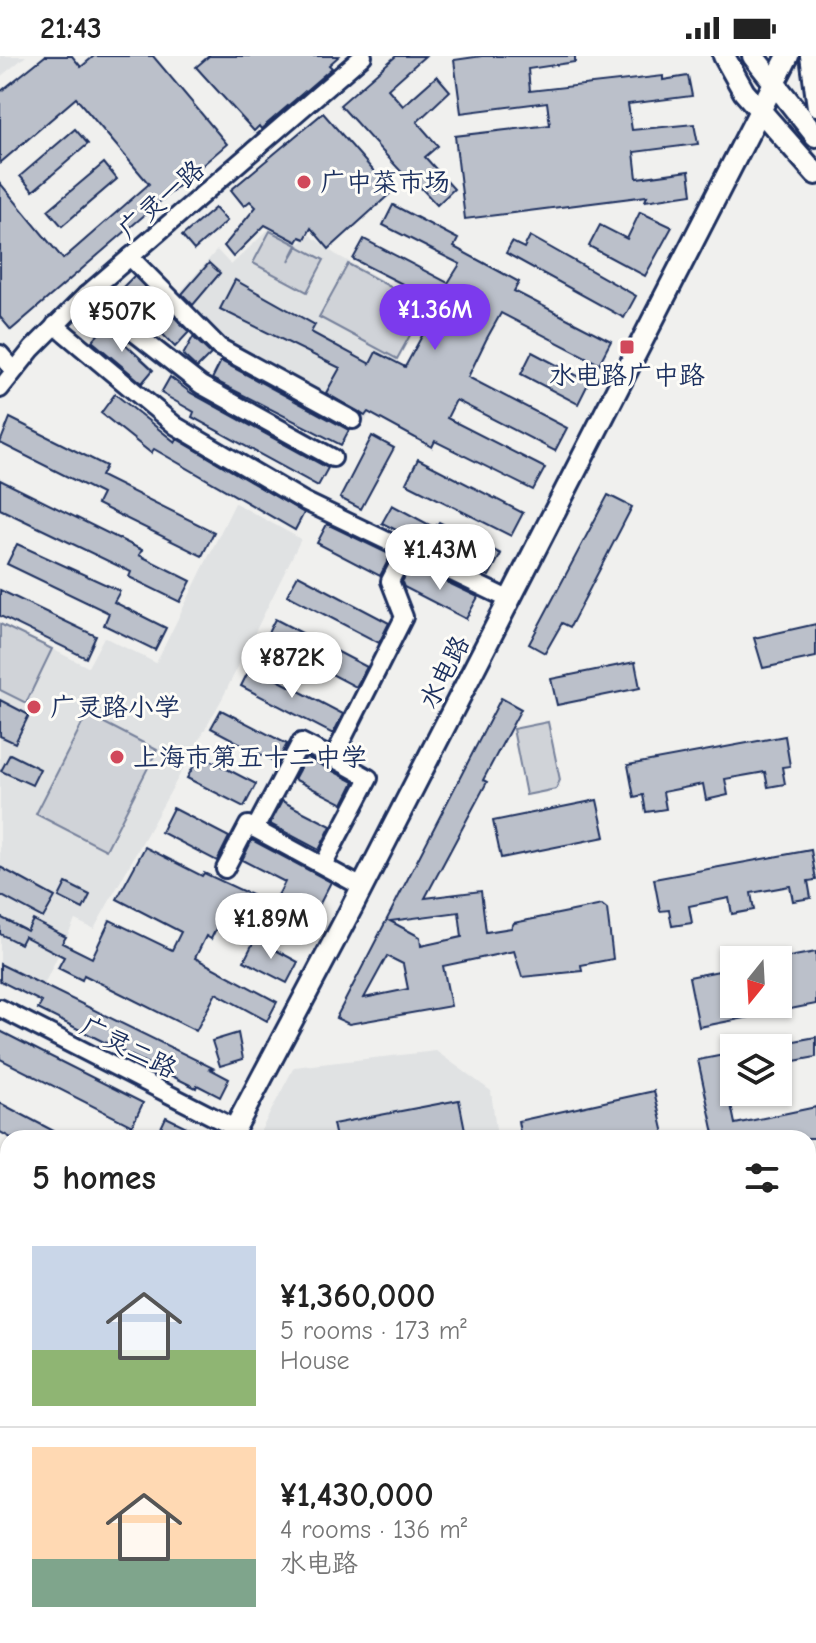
<!DOCTYPE html>
<meta charset="utf-8">
<style>
body{margin:0;font-family:"Comic Neue","LXGW WenKai TC",sans-serif;background:#f2f2f2;color:#222;height:100vh;display:flex;flex-direction:column;font-size:30px;white-space:nowrap}
*{box-sizing:border-box;margin:0}
p{font-size:26px;color:#767676}
.icon{flex:none;width:44px;height:44px;fill:none;stroke:currentColor;stroke-width:2;stroke-linecap:round;stroke-linejoin:round}
.map{position:relative;flex:1;overflow:hidden}
.side{position:absolute;left:0px;top:1074px;width:816px;height:514px;display:flex;flex-direction:column;background:#fff;border-radius:24px 24px 0 0;box-shadow:0 2px 6px #0004}
.side>*{flex:none}
.needle{width:52px;rotate:198deg}
.fabs{position:absolute;left:720px;top:890px;display:grid;gap:16px}
.fabs a{display:grid;place-items:center;width:72px;height:72px;border-radius:0px;background:#fff;box-shadow:0 2px 6px #0004;font-size:40px}
.price{position:absolute;translate:-50% -68px;padding:0 18px;border-radius:28px;background:#fff;color:#222;font-size:26px;line-height:52px;filter:drop-shadow(0 2px 4px #0008)}
.price::after{content:'';position:absolute;left:50%;top:48px;width:24px;height:18px;margin-left:-12px;background:inherit;clip-path:polygon(0 0,100% 0,50% 100%)}
.price.current{background:#7c3aed;color:#fff}
ul{padding:0;list-style:none}
li{display:flex;align-items:center;gap:24px;height:200px;padding:0 32px}
li+li{border-top:2px solid #e0e0e0}
li span{display:grid;place-items:center;flex:none;width:224px;height:160px;border-radius:0px;color:#555}
li>.icon{margin-inline-start:auto}
span .icon{width:96px;height:96px;fill:#fffc;stroke-width:1}
li b{font-size:34px}
h2{display:flex;justify-content:space-between;align-items:center;height:96px;padding:0 32px;font-size:34px}
.status{display:flex;justify-content:space-between;align-items:center;height:56px;padding:0 40px;background:#fff;direction:ltr}
.status svg{height:22px;fill:currentColor}
.map>svg:first-child{display:block}
.built{fill:#e0e2e3}
.green{fill:#d0d3d8;stroke:#76819b;stroke-width:2}
.building{fill:#bbc0ca;stroke:#1b2f5e;stroke-width:2;fill-rule:evenodd}
.lines{fill:none;stroke-linecap:round;stroke-linejoin:round}
.minor-casing{stroke:#1b2f5e;stroke-width:22}
.major-casing{stroke:#1b2f5e;stroke-width:26}
.minor{stroke:#fdfcf7;stroke-width:16}
.major{stroke:#fdfcf7;stroke-width:20}
.poi-dot{fill:#d1495b;stroke:#fdfcf7;stroke-width:3}
.labels{text-anchor:middle;stroke-width:6;stroke-linejoin:round;paint-order:stroke}
.poi-label{font-size:26px;fill:#1b2f5e;stroke:#fdfcf7;text-anchor:start}
.street-label{font-size:26px;fill:#1b2f5e;stroke:#fdfcf7}
</style>
<div class="status"><b>21:43</b><svg viewBox="0 0 49 12"><path d="M0 12V9h3v3zM5 12V6h3v6zM10 12V3h3v9zM15 12V0h3v12zM26 1h20v11H26zM47 4h2v5h-2z"/></svg></div>
<div class="map">
<svg width="816" height="1587" viewBox="0 0 816 1587">
<rect width="100%" height="100%" fill="#f0f0ee"/>
<filter id="ink" filterUnits="userSpaceOnUse"><feTurbulence type="fractalNoise" baseFrequency=".0125" numOctaves="2"/><feDisplacementMap in="SourceGraphic" scale="16" xChannelSelector="R" yChannelSelector="G"/><feConvolveMatrix kernelMatrix="1 2 1 2 8 2 1 2 1" color-interpolation-filters="sRGB"/></filter>
<g filter="url(#ink)">
<g class="built">
<polygon points="0,0 26,0 0,21"/>
<polygon points="268,174 300,187 310,179 335,198 428,249 365,366 222,289 175,242 217,194 231,209"/>
<polygon points="235,447 301,483 223,641 94,873 75,864 36,945 0,926 0,567 88,611 104,581 156,607"/>
<polygon points="436,995 491,1035 497,1082 257,1082 294,1011"/>
</g>
<g class="green">
<polygon points="270,175 297,189 289,205 298,190 324,204 307,236 253,207"/>
<polygon points="348,208 426,250 397,303 319,261"/>
<polygon points="0,568 52,593 26,647 0,634"/>
<polygon points="87,658 157,694 106,794 36,758"/>
<polygon points="548,666 560,724 556,733 526,739 513,673"/>
</g>
<g class="building">
<polygon points="45,0 72,0 81,11 94,0 153,0 227,88 11,274 0,261 0,127 63,203 149,128 76,42 0,107 0,36"/>
<polygon points="209,0 339,0 329,9 332,12 261,73 259,70 254,75 196,11"/>
<polygon points="396,0 425,0 388,33 403,50 437,20 450,35 417,66 438,90 425,101 454,133 437,149 409,119 406,121 340,49"/>
<polygon points="482,0 575,0 575,6 528,13 530,35 663,20 663,24 688,20 692,40 628,48 632,74 694,68 698,88 634,96 637,122 689,115 692,138 645,145 647,140 465,163 455,80 550,69 547,46 461,57 454,4"/>
<polygon points="323,57 392,136 329,193 311,172 305,183 300,181 297,186 265,169 233,201 224,190 256,151 250,145 244,150 231,134"/>
<polygon points="75,73 88,88 33,135 20,120"/>
<polygon points="104,107 117,123 62,170 48,154"/>
<polygon points="393,149 458,183 454,191 519,226 514,235 611,285 599,308 501,257 486,284 468,321 567,372 555,395 456,344 447,362 545,412 533,434 435,385 432,391 368,356 365,360 362,358 326,337 340,312 220,253 235,224 315,269 311,276 370,308 376,296 405,311 440,247 353,203 364,183 448,227 460,208 383,169"/>
<polygon points="215,152 227,165 194,194 182,180"/>
<polygon points="640,156 672,171 645,220 589,190 600,169 627,183"/>
<polygon points="530,180 636,240 624,262 506,197 512,186 524,192"/>
<polygon points="209,207 220,217 193,249 182,238"/>
<polygon points="134,220 189,276 175,291 146,261 143,264 129,249 124,254 110,244"/>
<polygon points="106,270 153,314 142,327 92,285"/>
<polygon points="193,281 211,298 197,312 183,299"/>
<polygon points="532,296 589,326 578,348 521,318"/>
<polygon points="221,305 349,374 341,389 212,323"/>
<polygon points="170,321 191,337 328,412 318,430 192,361 194,356 161,337"/>
<polygon points="115,338 175,386 177,383 304,457 295,474 154,393 151,397 101,357"/>
<polygon points="10,362 106,410 101,420 214,476 202,500 97,448 102,438 0,387"/>
<polygon points="372,380 394,392 361,453 340,442"/>
<polygon points="418,403 523,457 511,480 406,427"/>
<polygon points="0,424 142,494 139,499 191,525 180,546 129,521 131,516 0,453"/>
<polygon points="608,439 632,451 570,571 562,567 545,597 529,588"/>
<polygon points="392,449 435,472 439,466 501,498 489,520 382,467"/>
<polygon points="327,468 391,499 380,520 317,487"/>
<polygon points="17,488 120,535 114,546 166,572 155,594 104,569 109,557 7,508"/>
<polygon points="411,509 478,541 466,563 404,531 402,526"/>
<polygon points="298,519 389,567 379,587 287,539"/>
<polygon points="0,534 96,580 86,602 0,560"/>
<polygon points="275,563 367,611 356,631 265,583"/>
<polygon points="816,568 816,601 763,612 754,582"/>
<polygon points="635,606 640,632 557,649 551,623"/>
<polygon points="251,610 343,658 333,678 241,630"/>
<path d="M501,642L521,653L483,724L487,726L425,842L481,835L486,876L511,872L514,867L602,849L607,853L613,903L581,909L582,915L522,921L514,895L443,910L451,950L349,968L336,962ZM459,856L462,881L421,890L420,881L390,865ZM387,900L403,908L408,933L364,942Z"/>
<polygon points="0,644 29,659 15,687 0,680"/>
<polygon points="221,654 287,688 277,707 211,672"/>
<polygon points="785,680 790,710 782,711 785,728 768,731 765,716 725,723 728,739 706,744 703,728 663,736 666,753 646,756 643,739 634,741 628,709"/>
<polygon points="10,698 40,713 32,729 1,715"/>
<polygon points="200,699 256,728 244,751 187,722"/>
<polygon points="306,701 354,726 343,748 294,723"/>
<polygon points="597,744 605,781 501,802 493,765"/>
<polygon points="282,745 331,770 319,794 270,768"/>
<polygon points="173,752 229,781 217,805 161,776"/>
<polygon points="252,784 331,826 303,881 267,862 263,868 227,850 211,883 206,880 195,902 277,946 267,965 216,937 196,975 84,919 82,924 58,912 64,901 24,880 20,888 0,878 0,861 27,875 33,864 66,881 62,887 92,902 110,864 172,894 181,876 117,843 145,791 202,820 204,817 273,849 285,826 242,804"/>
<polygon points="811,794 816,824 808,825 811,842 793,845 790,830 751,837 754,854 732,858 729,842 689,850 692,867 672,870 669,854 660,855 654,823"/>
<polygon points="0,811 55,841 43,862 0,839"/>
<polygon points="66,827 90,839 83,853 59,841"/>
<polygon points="255,883 298,906 287,927 244,905"/>
<polygon points="816,896 816,948 699,971 689,921 734,912 734,948 778,948 778,903"/>
<polygon points="0,908 213,1012 210,1013 229,1023 220,1041 197,1029 196,1032 38,953 42,946 0,925"/>
<polygon points="0,975 143,1047 132,1070 0,1003"/>
<polygon points="238,977 243,1003 220,1010 212,985"/>
<polygon points="816,981 816,1001 778,1008 778,988"/>
<polygon points="734,997 734,1017 725,1019 735,1068 816,1051 816,1082 715,1082 698,1004"/>
<polygon points="654,1035 665,1082 521,1082 518,1065"/>
<polygon points="459,1044 466,1079 336,1082 333,1068"/>
<polygon points="0,1047 67,1082 11,1082 0,1076"/>
<polygon points="166,1061 209,1082 172,1082 159,1076"/>
</g>
<g class="lines">
<g class="minor-casing">
<g id="minor">
<polyline points="809,0 816,51"/>
<polyline points="130,201 219,291 353,364"/>
<polyline points="86,239 201,329 333,402"/>
<polyline points="55,269 176,370 304,445 510,544"/>
<polyline points="0,298 14,314"/>
<polyline points="0,333 32,293 86,239 363,0"/>
<polyline points="255,773 362,831"/>
<polyline points="323,809 369,722 333,702"/>
<polyline points="225,813 248,769 255,773 301,686 333,702 404,561 390,525 406,494"/>
<polyline points="0,952 235,1072"/>
<polyline points="808,1424 816,1423"/>
<polyline points="751,1587 752,1580"/>
</g>
</g>
<g class="major-casing">
<g id="major">
<polyline points="724,0 744,36 816,118"/>
<polyline points="753,0 816,80"/>
<polyline points="230,1082 351,853 788,0"/>
<polyline points="0,1505 8,1489"/>
</g>
</g>
<use href="#minor" class="minor"/>
<use href="#major" class="major"/>
</g>
</g>
<g class="poi-dot">
<circle cx="304" cy="126" r="8"/>
<rect x="619" y="283" width="16" height="16" rx="4"/>
<circle cx="34" cy="651" r="8"/>
<circle cx="117" cy="701" r="8"/>
</g>
<g class="labels">
<g class="poi-label">
<text x="320" y="135">广中菜市场</text>
<text x="627" y="328" text-anchor="middle">水电路广中路</text>
<text x="50" y="660">广灵路小学</text>
<text x="133" y="710">上海市第五十二中学</text>
</g>
<g class="street-label">
<text transform="translate(161 143) rotate(-41)" y="9">广灵一路</text>
<text transform="translate(444 616) rotate(-63)" y="9">水电路</text>
<text transform="translate(129 991) rotate(27)" y="9">广灵二路</text>
</g>
</g>
</svg>
<div class="fabs">
<a><svg class="needle" viewBox="-14 -14 28 28"><path d="M0-13l5 13h-10z" fill="#e53935"/><path d="M0 13l5-13h-10z" fill="#767676"/></svg></a>
<a><svg class="icon" aria-label="layers" viewBox="0 0 24 24"><path d="M12 4l9 5-9 5-9-5zM3 14l9 5 9-5"/></svg></a>
</div>
<b class="price current" style="left:435px;top:296px">¥1.36M</b>
<b class="price" style="left:122px;top:298px">¥507K</b>
<b class="price" style="left:440px;top:536px">¥1.43M</b>
<b class="price" style="left:292px;top:644px">¥872K</b>
<b class="price" style="left:271px;top:905px">¥1.89M</b>
<section class="side">
<h2>5 homes<svg class="icon" aria-label="filters" viewBox="0 0 24 24"><path d="M4 7h16M4 17h16"/><circle cx="9" cy="7" r="2"/><circle cx="15" cy="17" r="2"/></svg></h2>
<ul>
<li><span style="background:linear-gradient(#c9d6e8 65%,#8fb573 0)"><svg class="icon" aria-label="home" viewBox="0 0 24 24"><path d="M3 11l9-7 9 7M6 9v11h12V9"/></svg></span><div><b>¥1,360,000</b><p>5 rooms · 173 m²</p><p>House</p></div></li>
<li><span style="background:linear-gradient(#ffd9b3 70%,#7fa58c 0)"><svg class="icon" aria-label="home" viewBox="0 0 24 24"><path d="M3 11l9-7 9 7M6 9v11h12V9"/></svg></span><div><b>¥1,430,000</b><p>4 rooms · 136 m²</p><p>水电路</p></div></li>
</ul>
</section>
</div>
